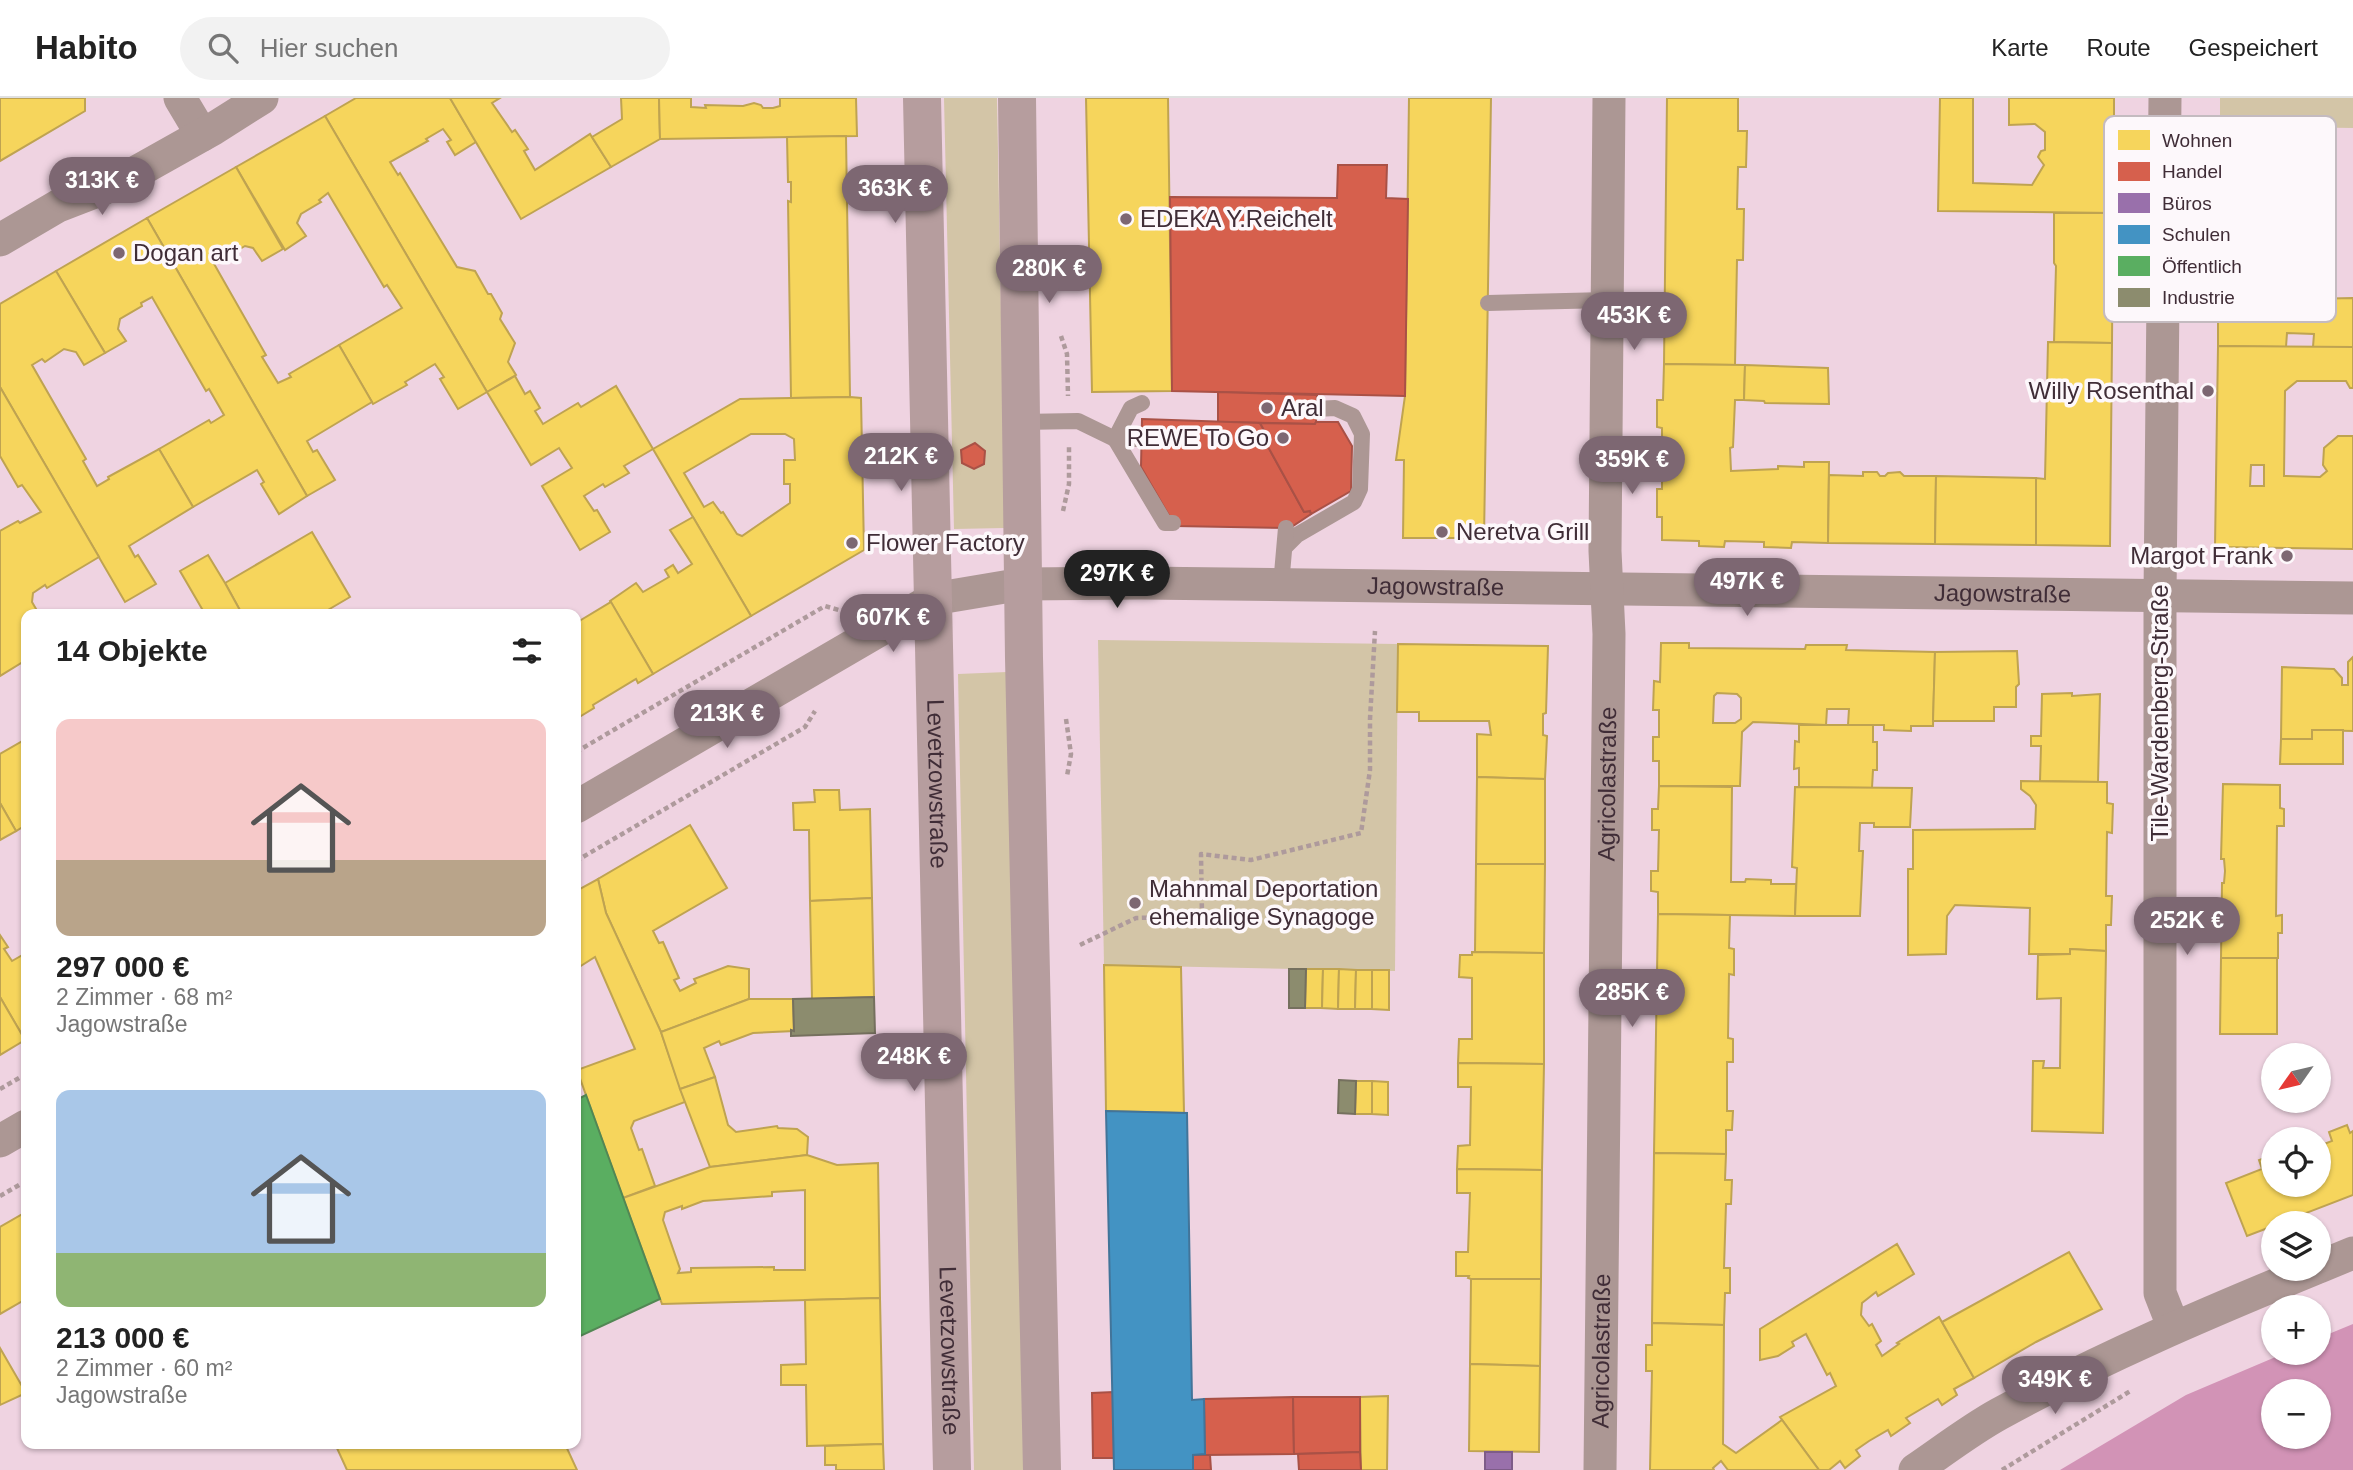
<!DOCTYPE html>
<html lang="de">
<meta charset="utf-8">
<style>
body{margin:0;font-family:Helvetica,sans-serif;background:#f2f2f2;color:#222;height:100vh;display:flex;flex-direction:column;font-size:26px;white-space:nowrap}
*{box-sizing:border-box;margin:0}
p{font-size:23px;color:#767676}
.icon{flex:none;width:38px;height:38px;fill:none;stroke:currentColor;stroke-width:2;stroke-linecap:round;stroke-linejoin:round}
.map{position:relative;flex:1;overflow:hidden}
.panel{position:absolute;left:21px;top:511px;width:560px;height:840px;display:flex;flex-direction:column;background:#fff;border-radius:14px;box-shadow:0 2px 5px #0004}
.panel>*{flex:none}
.needle{width:46px;rotate:236deg}
.fabs{position:absolute;left:2261px;top:945px;display:grid;gap:14px}
.fabs a{display:grid;place-items:center;width:70px;height:70px;border-radius:50%;background:#fff;box-shadow:0 2px 5px #0004;font-size:35px}
.price{position:absolute;translate:-50% -60px;padding:0 16px;border-radius:24px;background:#7d6772;color:#fff;font-size:23px;line-height:46px;filter:drop-shadow(0 2px 4px #0008)}
.price::after{content:'';position:absolute;left:50%;top:42px;width:21px;height:16px;margin-left:-10px;background:inherit;clip-path:polygon(0 0,100% 0,50% 100%)}
.price.on{background:#222;color:#fff}
ul{padding:0;list-style:none}
li{display:grid;align-content:center;gap:14px;height:371px;padding:0 35px}
li span{display:grid;place-items:center;height:217px;border-radius:14px;color:#555}
li>.icon{margin-inline-start:auto}
span .icon{width:126px;height:126px;fill:#fffc;stroke-width:1}
li b{font-size:30px}
h2{display:flex;justify-content:space-between;align-items:center;height:84px;padding:0 35px;font-size:30px}
header{display:flex;align-items:center;gap:42px;box-sizing:border-box;height:98px;padding:0 35px;background:#fff;border-bottom:2px solid #e0e0e0}
header strong{font-size:33px}
nav{display:flex;gap:38px;margin-inline-start:auto;font-size:24px}
.search{width:490px;height:63px;background:#f2f2f2;display:flex;align-items:center;gap:18px;box-sizing:border-box;padding:0 24px;border-radius:38px;color:#767676;font-size:26px}
.map>svg:first-child{display:block}
.green{fill:#d3c5a7}
.water{fill:#d293b6;fill-rule:evenodd}
.homes{fill:#f6d55c;stroke:#bfa351;stroke-width:2;fill-rule:evenodd}
.shops{fill:#d6604d;stroke:#a95146;stroke-width:2}
.offices{fill:#9970ab;stroke:#7e5c88;stroke-width:2}
.schools{fill:#4393c3;stroke:#427499;stroke-width:2}
.public{fill:#5aae61;stroke:#528754;stroke-width:2}
.industry{fill:#8c8c6e;stroke:#75705e;stroke-width:2}
.lines{fill:none;stroke-linecap:round;stroke-linejoin:round}
.path{stroke:#ae9a9c;stroke-width:4.5;stroke-dasharray:5 3.5;stroke-linecap:butt}
.lane{stroke:#ac9794;stroke-width:16}
.street{stroke:#ac9794;stroke-width:33}
.secondary{stroke:#b69d9e;stroke-width:38}
.poi-dot{fill:#7d6772;stroke:#fdf8fb;stroke-width:2.5}
.labels{text-anchor:middle;stroke-width:7;stroke-linejoin:round;paint-order:stroke}
.poi-label{font-size:24px;fill:#402d37;stroke:#fdf8fb;text-anchor:start}
.street-label{font-size:24px;fill:#402d37;stroke:#fdf8fb}
.key{fill:#fdf8fb;stroke:#c4bbc0;stroke-width:2}
.key-label{font-size:19px;fill:#402d37}
</style>
<header>
<strong>Habito</strong>
<div class="search"><svg class="icon" aria-label="search" viewBox="0 0 24 24"><circle cx="10" cy="10" r="6"/><path d="M15 15l6 6"/></svg>Hier suchen</div>
<nav><a>Karte</a><a>Route</a><a>Gespeichert</a></nav>
</header>
<div class="map">
<svg width="2353" height="1372" viewBox="0 0 2353 1372">
<rect width="100%" height="100%" fill="#efd3e1"/>
<g class="green">
<polygon points="944,0 997,0 1005,430 954,431"/>
<polygon points="2220,0 2353,0 2353,30 2220,28"/>
<polygon points="1098,542 1398,546 1395,873 1104,867"/>
<polygon points="1007,574 1024,1372 974,1372 958,576"/>
</g>
<path class="water" d="M2353,1226V1372H2060L2186,1297L2285,1255H2319V1240ZM2273,1293H2319V1339H2273Z"/>
<g class="homes">
<polygon points="0,0 85,0 85,13 0,63"/>
<polygon points="356,0 450,0 476,44 455,57 447,44 451,42 443,31 426,41 428,43 390,64 398,77 400,75 457,169 475,173 488,196 491,196 502,215 500,221 515,245 508,264 516,277 487,294 325,18"/>
<polygon points="450,0 500,0 492,5 512,34 515,32 528,51 524,53 535,72 590,36 611,69 521,121"/>
<polygon points="621,0 659,0 660,41 611,69 592,39 622,21"/>
<polygon points="659,0 691,0 691,9 706,10 705,7 743,8 754,5 761,7 763,10 773,10 780,8 780,0 856,0 857,38 660,41"/>
<polygon points="1086,0 1168,0 1172,293 1092,294"/>
<polygon points="1409,0 1491,0 1484,440 1403,440 1404,362 1396,362 1405,298"/>
<polygon points="1667,0 1738,0 1738,33 1747,33 1746,69 1738,69 1737,111 1744,111 1743,162 1737,162 1735,267 1664,266"/>
<polygon points="1940,0 1973,0 1973,85 2032,87 2044,67 2038,59 2041,53 2045,52 2045,34 2035,26 2009,27 2009,0 2114,0 2114,26 2119,26 2119,46 2114,46 2114,68 2119,69 2119,87 2114,87 2113,115 1938,113"/>
<polygon points="325,18 487,294 458,311 440,281 444,279 435,266 405,284 407,287 373,306 339,247 402,210 387,187 384,189 328,95 319,102 321,104 301,116 297,125 306,138 285,152 236,69"/>
<polygon points="846,38 850,299 791,300 788,103 791,104 791,84 788,84 787,39"/>
<polygon points="236,69 283,151 262,163 253,150 245,148 226,159 225,156 213,164 266,257 262,259 278,285 291,279 289,276 339,247 372,304 307,343 313,354 317,352 335,382 307,398 147,120"/>
<polygon points="2054,115 2113,115 2112,245 2054,244 2056,168 2054,165"/>
<polygon points="147,120 307,398 279,416 261,386 264,384 257,372 193,409 159,351 209,322 211,325 224,317 209,291 206,293 152,199 141,205 142,208 120,221 118,231 126,243 105,255 56,173"/>
<polygon points="2301,153 2302,190 2308,201 2353,200 2353,249 2313,249 2314,236 2287,235 2286,249 2218,248 2218,207 2212,207 2212,173 2218,172 2219,154"/>
<polygon points="56,173 105,255 84,267 76,254 64,251 45,264 42,261 32,267 86,361 83,363 97,388 109,381 108,379 159,351 193,409 129,448 135,459 138,457 156,486 125,504 0,289 0,206"/>
<polygon points="2048,244 2112,245 2110,448 2036,447 2036,380 2045,381"/>
<path d="M2218,248L2353,249V290H2350L2346,283H2297L2285,293L2284,378L2320,379L2327,373L2323,367L2324,350L2338,338H2353V451L2215,449ZM2251,367H2264V388H2250Z"/>
<polygon points="1664,266 1745,267 1744,302 1735,302 1733,349 1730,350 1731,373 1778,371 1778,368 1804,369 1804,364 1829,364 1828,445 1792,444 1791,450 1764,449 1764,444 1725,443 1724,449 1699,448 1699,443 1662,442 1662,419 1657,419 1657,391 1662,391 1662,330 1657,329 1657,302 1663,302"/>
<polygon points="1745,267 1828,270 1829,306 1765,305 1764,303 1744,302"/>
<polygon points="515,278 525,296 530,293 540,310 535,313 543,326 578,305 581,309 616,288 653,351 624,368 629,375 605,389 603,386 584,398 594,413 597,412 610,434 580,452 542,388 572,370 559,350 531,367 487,294"/>
<polygon points="0,289 99,459 47,490 45,487 33,495 32,504 39,516 26,516 26,562 0,578 0,433 18,423 20,425 41,414 22,387 18,389 0,358"/>
<path d="M850,299L861,300L864,452L751,518L653,351L740,301ZM751,336H785L794,341L795,362H784V386H790V405L742,438L737,436L723,414L721,415L713,404L704,409L684,375Z"/>
<polygon points="1863,374 1877,374 1880,378 1885,378 1888,375 1900,374 1904,378 1936,378 1935,446 1828,445 1829,377 1863,378"/>
<polygon points="1936,378 2036,380 2036,447 1935,446"/>
<polygon points="693,419 751,518 653,576 610,503 636,485 643,494 669,479 665,472 673,467 678,475 692,466 670,432"/>
<polygon points="312,434 350,499 321,516 242,516 225,485"/>
<polygon points="208,457 225,485 242,516 205,516 180,473"/>
<polygon points="611,504 653,576 638,585 636,581 593,607 594,610 576,621 576,525"/>
<path d="M1661,545H1689V550L1805,551L1806,547H1847L1846,552L1935,554L1933,628H1911V633L1884,632V627H1848L1849,611H1827L1826,627L1753,624L1742,634L1740,688H1659V663H1653V639H1659V612H1653L1654,583L1660,584ZM1717,595L1737,596L1741,600V621L1735,625H1713L1714,598Z"/>
<polygon points="1398,546 1548,548 1546,615 1543,616 1543,637 1547,638 1545,681 1477,679 1477,636 1491,637 1489,623 1419,623 1419,614 1397,614"/>
<polygon points="2017,553 2019,586 2016,589 2016,609 1994,609 1994,623 1933,623 1935,554"/>
<polygon points="2353,559 2353,633 2312,632 2312,641 2281,641 2282,569 2334,571 2342,580 2342,587 2348,587 2348,564"/>
<polygon points="2072,595 2072,598 2100,596 2098,684 2040,683 2041,648 2031,648 2031,638 2041,638 2042,596"/>
<polygon points="1799,627 1873,627 1873,644 1877,644 1877,672 1873,672 1872,690 1799,689 1799,670 1794,671 1795,643 1799,644"/>
<polygon points="2312,632 2343,632 2343,666 2280,666 2281,641 2312,641"/>
<polygon points="26,641 26,727 16,733 0,705 0,656"/>
<polygon points="1477,679 1545,681 1545,766 1476,766"/>
<polygon points="2021,683 2107,684 2107,705 2113,706 2112,735 2107,734 2106,798 2112,798 2111,827 2106,827 2106,853 2070,851 2070,856 2029,856 2030,810 1955,807 1947,818 1946,856 1908,857 1908,771 1913,771 1913,732 2035,731 2036,707 2030,698 2021,691"/>
<polygon points="2223,686 2280,687 2280,710 2284,711 2284,728 2277,728 2276,818 2282,817 2282,835 2278,835 2278,860 2221,860 2222,785 2224,785 2225,773 2224,761 2221,761"/>
<polygon points="1659,688 1732,689 1731,784 1745,784 1746,781 1771,782 1771,786 1796,786 1795,818 1658,816 1658,794 1651,793 1651,773 1658,773 1659,732 1652,732 1652,711 1658,711"/>
<polygon points="1795,689 1912,690 1910,729 1874,729 1874,725 1860,725 1859,753 1863,753 1860,818 1795,818 1797,770 1792,769"/>
<polygon points="814,692 839,692 840,712 870,711 872,800 810,803 809,732 794,732 793,705 815,704"/>
<polygon points="0,705 16,733 0,742"/>
<polygon points="690,727 727,790 653,833 659,845 663,844 679,880 674,882 680,893 696,885 694,881 728,868 749,871 749,901 661,934 606,815 598,781"/>
<polygon points="1476,766 1545,766 1544,855 1475,854"/>
<polygon points="598,781 606,815 661,934 685,1004 634,1023 631,1030 639,1052 642,1051 655,1088 623,1100 577,972 635,951 595,859 576,871 576,793"/>
<polygon points="872,800 874,899 812,901 810,803"/>
<polygon points="1658,816 1730,817 1729,850 1734,851 1734,877 1729,876 1728,940 1733,941 1733,964 1727,964 1727,1013 1733,1013 1732,1032 1726,1032 1726,1056 1654,1055"/>
<polygon points="0,837 8,849 4,851 12,863 26,855 25,942 0,899"/>
<polygon points="2070,851 2106,853 2103,1035 2032,1033 2033,963 2044,963 2043,970 2060,970 2061,900 2037,901 2038,857 2070,856"/>
<polygon points="1472,854 1544,855 1544,966 1458,965 1459,941 1472,941 1472,880 1459,879 1460,857 1472,857"/>
<polygon points="2221,860 2277,860 2277,936 2220,936"/>
<polygon points="1104,867 1181,869 1184,1015 1106,1013"/>
<polygon points="1306,871 1323,871 1322,910 1305,910"/>
<polygon points="1323,871 1339,871 1338,911 1322,910"/>
<polygon points="1339,871 1356,872 1355,911 1338,911"/>
<polygon points="1356,872 1372,872 1372,911 1355,911"/>
<polygon points="1372,872 1389,872 1389,912 1372,911"/>
<polygon points="0,899 25,942 0,957"/>
<polygon points="749,901 793,901 794,933 753,935 721,947 719,943 704,950 715,979 680,991 661,934"/>
<polygon points="1458,965 1544,966 1542,1072 1457,1071 1458,1048 1470,1047 1471,989 1458,989"/>
<polygon points="715,979 728,1027 736,1034 777,1028 778,1030 797,1031 808,1039 807,1057 710,1069 680,991"/>
<polygon points="1356,983 1372,983 1372,1016 1355,1016"/>
<polygon points="1372,983 1388,984 1388,1017 1372,1016"/>
<polygon points="2347,1027 2350,1035 2353,1033 2353,1097 2280,1125 2273,1125 2273,1128 2247,1138 2226,1085 2262,1071 2259,1062 2273,1057 2273,1087 2319,1087 2319,1048 2332,1043 2329,1034"/>
<polygon points="1654,1055 1726,1056 1725,1082 1732,1082 1731,1106 1726,1106 1724,1170 1730,1170 1730,1195 1725,1195 1724,1227 1652,1225"/>
<path d="M807,1057L837,1067L878,1065L880,1200L662,1206L623,1100L710,1069ZM805,1092V1172H774V1169L691,1170V1174L678,1175L680,1171L663,1122L665,1114L682,1108V1111L703,1103L772,1098V1094Z"/>
<polygon points="1457,1071 1542,1072 1541,1181 1471,1181 1468,1180 1469,1178 1456,1178 1456,1154 1468,1154 1470,1095 1457,1095"/>
<polygon points="26,1114 26,1201 0,1216 0,1129"/>
<polygon points="1897,1146 1914,1176 1878,1198 1876,1194 1862,1205 1861,1217 1869,1228 1872,1226 1881,1243 1876,1247 1882,1258 1899,1246 1897,1245 1939,1219 1974,1280 1954,1291 1957,1297 1942,1307 1938,1301 1906,1320 1910,1325 1891,1338 1888,1332 1869,1343 1856,1352 1860,1358 1845,1370 1840,1363 1829,1372 1819,1372 1780,1319 1836,1288 1830,1275 1827,1277 1806,1236 1792,1244 1794,1248 1778,1258 1760,1262 1760,1231"/>
<polygon points="2069,1154 2102,1211 2036,1244 1974,1280 1942,1224"/>
<polygon points="1471,1181 1541,1181 1540,1268 1470,1266"/>
<polygon points="880,1200 883,1346 807,1348 806,1287 781,1287 781,1267 806,1266 805,1202"/>
<polygon points="1652,1225 1724,1227 1723,1346 1736,1355 1782,1322 1819,1372 1728,1372 1721,1363 1713,1370 1714,1372 1650,1372 1652,1273 1646,1273 1646,1247 1652,1247"/>
<polygon points="0,1250 26,1295 0,1307"/>
<polygon points="1470,1266 1540,1268 1539,1354 1469,1353"/>
<polygon points="1388,1298 1387,1372 1361,1372 1360,1299"/>
<polygon points="341,1346 565,1346 577,1372 347,1372 336,1348"/>
<polygon points="883,1346 884,1372 836,1372 836,1367 825,1367 825,1348"/>
</g>
<g class="shops">
<polygon points="1338,67 1387,67 1386,100 1408,101 1405,298 1172,293 1170,99 1337,100"/>
<polygon points="1218,294 1317,297 1316,324 1315,326 1218,324"/>
<polygon points="1142,321 1260,325 1269,341 1267,347 1304,414 1310,413 1311,416 1290,430 1175,428 1141,369"/>
<polygon points="1316,324 1338,324 1352,348 1351,393 1311,416 1310,413 1304,414 1267,347 1269,341 1260,325 1315,326"/>
<polygon points="975,345 985,353 984,366 974,371 962,365 961,352"/>
<polygon points="1113,1294 1114,1360 1093,1360 1092,1295"/>
<polygon points="1293,1299 1294,1356 1205,1357 1204,1301"/>
<polygon points="1293,1299 1360,1299 1360,1354 1294,1356"/>
<polygon points="1360,1354 1361,1372 1299,1372 1298,1356"/>
<polygon points="1193,1357 1210,1357 1211,1372 1193,1372"/>
</g>
<rect class="offices" x="1485" y="1354" width="27" height="18"/>
<polygon class="schools" points="1106,1013 1187,1015 1192,1302 1204,1301 1205,1356 1193,1357 1193,1372 1114,1372"/>
<polygon class="public" points="586,997 660,1201 576,1240 576,1002"/>
<g class="industry">
<polygon points="1289,871 1306,871 1305,910 1289,910"/>
<polygon points="874,899 875,935 791,938 791,932 794,933 793,901"/>
<polygon points="1339,982 1356,983 1355,1016 1338,1015"/>
</g>
<g class="lines">
<g class="path">
<polyline points="1061,238 1067,256 1068,298"/>
<polyline points="1063,413 1069,386 1069,349"/>
<polyline points="1066,621 1071,656 1067,678"/>
<polyline points="576,654 825,508 842,513"/>
<polyline points="576,763 805,629 815,613"/>
<polyline points="1080,847 1136,820 1202,818 1201,756 1251,762 1361,735 1370,672 1370,621 1375,533"/>
<polyline points="0,991 26,976"/>
<polyline points="0,1098 26,1083"/>
<polyline points="2002,1372 2132,1292"/>
</g>
<g class="lane">
<polyline points="1488,205 1607,202"/>
<polyline points="1142,305 1131,310 1115,341 1165,425 1173,425"/>
<polyline points="1021,324 1078,323 1115,341 1142,341"/>
<polyline points="1285,449 1297,437 1354,404 1360,391 1362,336 1353,318 1335,310 1316,311"/>
<polyline points="1281,487 1286,430"/>
</g>
<g class="street">
<polyline points="180,0 202,37"/>
<polyline points="2165,0 2160,498 2160,1195 2173,1228"/>
<polyline points="0,142 58,108 115,86 213,31 262,0"/>
<path id="s1" d="M576,709L933,501L1023,486L1141,485L2353,500"/>
<polyline points="0,1043 26,1028"/>
<polyline points="2319,1169 2353,1155"/>
<path id="s2" d="M1600,1372L1609,536L1605,453L1609,0"/>
<path d="M1915,1372C1943,1353 1970,1332 1999,1316C2101,1260 2207,1215 2314,1171"/>
</g>
<g class="secondary">
<path id="s3" d="M922,0L952,1372"/>
<polyline points="1017,0 1024,560 1042,1372"/>
</g>
</g>
<g class="poi-dot">
<circle cx="1126" cy="121" r="7"/>
<circle cx="119" cy="155" r="7"/>
<circle cx="2208" cy="293" r="7"/>
<circle cx="1267" cy="310" r="7"/>
<circle cx="1283" cy="340" r="7"/>
<circle cx="1442" cy="434" r="7"/>
<circle cx="852" cy="445" r="7"/>
<circle cx="2287" cy="458" r="7"/>
<circle cx="1135" cy="805" r="7"/>
</g>
<g class="labels">
<g class="poi-label">
<text x="1140" y="129">EDEKA Y.Reichelt</text>
<text x="133" y="163">Dogan art</text>
<text x="2194" y="301" text-anchor="end">Willy Rosenthal</text>
<text x="1281" y="318">Aral</text>
<text x="1269" y="348" text-anchor="end">REWE To Go</text>
<text x="1456" y="442">Neretva Grill</text>
<text x="866" y="453">Flower Factory</text>
<text x="2273" y="466" text-anchor="end">Margot Frank</text>
<text x="1149" y="799">Mahnmal Deportation<tspan x="1149" dy="28">ehemalige Synagoge</tspan></text>
</g>
<g class="street-label">
<text dy="8" stroke="none"><textPath href="#s1" startOffset="917">Jagowstraße</textPath></text>
<text dy="8" stroke="none"><textPath href="#s1" startOffset="1484">Jagowstraße</textPath></text>
<text transform="translate(2160 615) rotate(-90)" y="8">Tile-Wardenberg-Straße</text>
<text dy="8" stroke="none"><textPath href="#s3" startOffset="686">Levetzowstraße</textPath></text>
<text dy="8" stroke="none"><textPath href="#s2" startOffset="686">Agricolastraße</textPath></text>
<text dy="8" stroke="none"><textPath href="#s3" startOffset="1253">Levetzowstraße</textPath></text>
<text dy="8" stroke="none"><textPath href="#s2" startOffset="119">Agricolastraße</textPath></text>
</g>
</g>
<rect x="2104" y="18" width="232" height="206" rx="10" class="key"/>
<rect x="2118" y="32" width="32" height="20" fill="#f6d55c"/>
<rect x="2118" y="64" width="32" height="19" fill="#d6604d"/>
<rect x="2118" y="95" width="32" height="20" fill="#9970ab"/>
<rect x="2118" y="127" width="32" height="19" fill="#4393c3"/>
<rect x="2118" y="158" width="32" height="20" fill="#5aae61"/>
<rect x="2118" y="190" width="32" height="19" fill="#8c8c6e"/>
<g class="key-label">
<text x="2162" y="49">Wohnen</text>
<text x="2162" y="80">Handel</text>
<text x="2162" y="112">Büros</text>
<text x="2162" y="143">Schulen</text>
<text x="2162" y="175">Öffentlich</text>
<text x="2162" y="206">Industrie</text>
</g>
</svg>
<div class="fabs">
<a><svg class="needle" viewBox="-14 -14 28 28"><path d="M0-13l5 13h-10z" fill="#e53935"/><path d="M0 13l5-13h-10z" fill="#767676"/></svg></a>
<a><svg class="icon" aria-label="locate" viewBox="0 0 24 24"><circle cx="12" cy="12" r="6"/><path d="M12 2v4M12 18v4M2 12h4M18 12h4"/></svg></a>
<a><svg class="icon" aria-label="layers" viewBox="0 0 24 24"><path d="M12 4l9 5-9 5-9-5zM3 14l9 5 9-5"/></svg></a>
<a>+</a>
<a>−</a>
</div>
<b class="price" style="left:102px;top:119px">313K €</b>
<b class="price" style="left:895px;top:127px">363K €</b>
<b class="price" style="left:1049px;top:207px">280K €</b>
<b class="price" style="left:1634px;top:254px">453K €</b>
<b class="price" style="left:901px;top:395px">212K €</b>
<b class="price" style="left:1632px;top:398px">359K €</b>
<b class="price on" style="left:1117px;top:512px">297K €</b>
<b class="price" style="left:1747px;top:520px">497K €</b>
<b class="price" style="left:893px;top:556px">607K €</b>
<b class="price" style="left:727px;top:652px">213K €</b>
<b class="price" style="left:2187px;top:859px">252K €</b>
<b class="price" style="left:1632px;top:931px">285K €</b>
<b class="price" style="left:914px;top:995px">248K €</b>
<b class="price" style="left:2055px;top:1318px">349K €</b>
<section class="panel">
<h2>14 Objekte<svg class="icon" aria-label="filters" viewBox="0 0 24 24"><path d="M4 7h16M4 17h16"/><circle cx="9" cy="7" r="2"/><circle cx="15" cy="17" r="2"/></svg></h2>
<ul>
<li><span style="background:linear-gradient(#f6c9c9 65%,#b9a48a 0)"><svg class="icon" aria-label="home" viewBox="0 0 24 24"><path d="M3 11l9-7 9 7M6 9v11h12V9"/></svg></span><div><b>297 000 €</b><p>2 Zimmer · 68 m²</p><p>Jagowstraße</p></div></li>
<li><span style="background:linear-gradient(#a9c7e8 75%,#8fb573 0)"><svg class="icon" aria-label="home" viewBox="0 0 24 24"><path d="M3 11l9-7 9 7M6 9v11h12V9"/></svg></span><div><b>213 000 €</b><p>2 Zimmer · 60 m²</p><p>Jagowstraße</p></div></li>
</ul>
</section>
</div>
